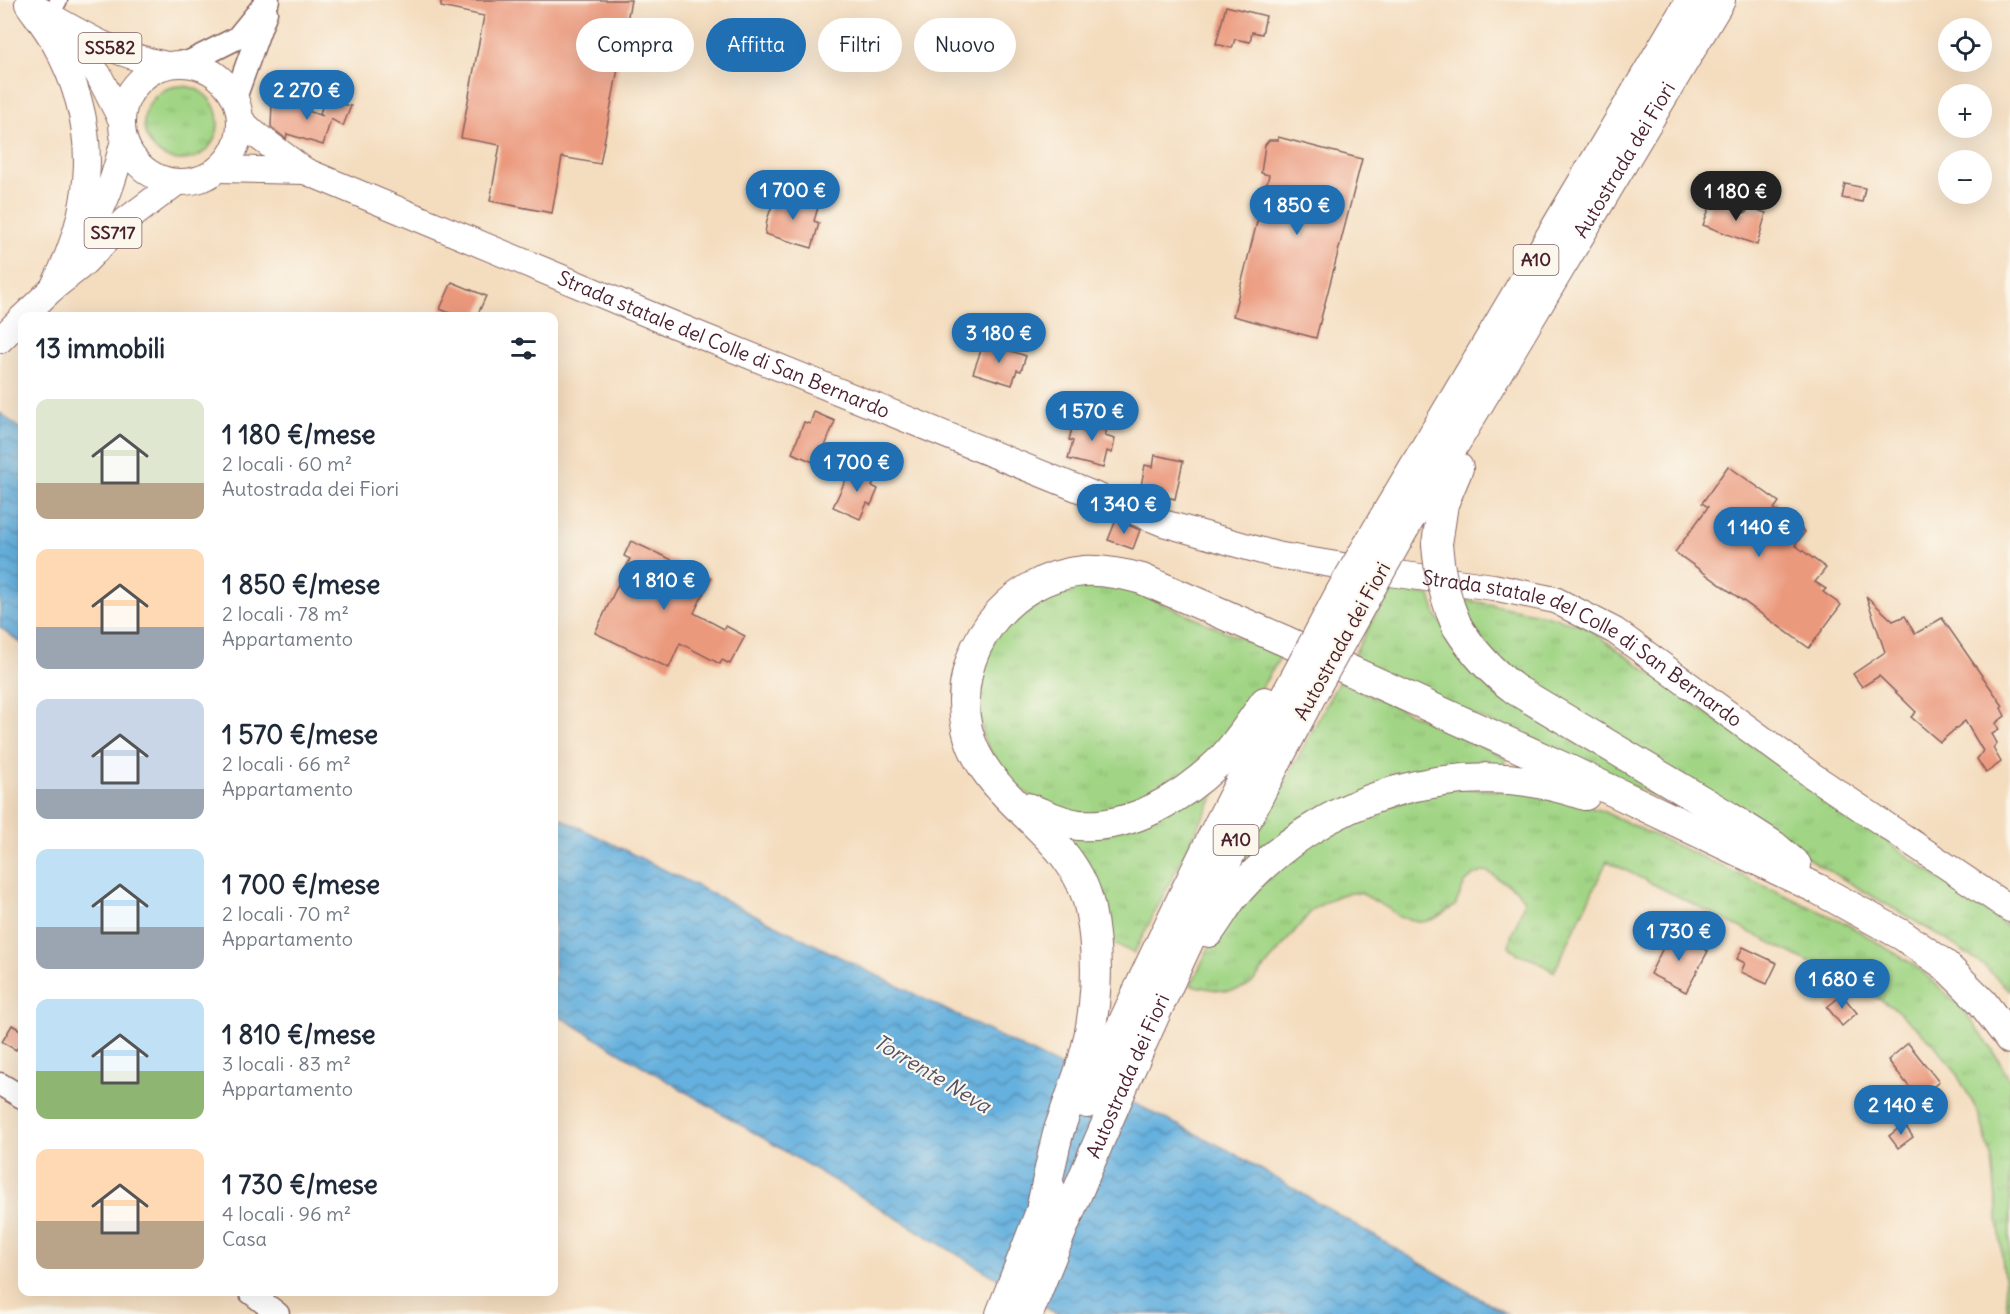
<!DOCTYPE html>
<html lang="it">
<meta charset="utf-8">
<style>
body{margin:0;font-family:Delius,sans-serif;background:#f6f6f7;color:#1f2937;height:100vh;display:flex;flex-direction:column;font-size:22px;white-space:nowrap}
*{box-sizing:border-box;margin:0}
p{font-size:20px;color:#747a83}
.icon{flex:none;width:33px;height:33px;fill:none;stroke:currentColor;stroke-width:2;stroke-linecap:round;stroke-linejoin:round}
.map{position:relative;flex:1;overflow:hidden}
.drawer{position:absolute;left:18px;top:312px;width:540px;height:984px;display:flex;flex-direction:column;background:#fff;border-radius:12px;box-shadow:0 6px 24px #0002}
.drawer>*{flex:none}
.banner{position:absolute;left:576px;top:18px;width:570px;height:54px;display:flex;gap:12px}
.controls{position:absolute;left:1938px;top:18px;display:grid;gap:12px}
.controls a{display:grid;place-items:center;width:54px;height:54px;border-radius:50%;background:#fff;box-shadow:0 6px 24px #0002;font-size:30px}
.price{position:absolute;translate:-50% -51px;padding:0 14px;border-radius:21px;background:#1f6fb2;color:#fff;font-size:20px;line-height:39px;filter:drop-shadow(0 2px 3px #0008)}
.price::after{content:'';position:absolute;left:50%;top:36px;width:18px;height:14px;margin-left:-9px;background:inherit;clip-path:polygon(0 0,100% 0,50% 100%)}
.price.on{background:#222;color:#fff}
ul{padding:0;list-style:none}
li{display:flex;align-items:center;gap:18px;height:150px;padding:0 18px}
li span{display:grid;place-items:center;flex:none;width:168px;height:120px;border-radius:12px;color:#555}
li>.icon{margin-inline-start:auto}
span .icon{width:72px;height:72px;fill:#fffc;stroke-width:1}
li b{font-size:26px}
h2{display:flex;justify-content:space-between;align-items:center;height:72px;padding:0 18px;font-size:26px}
.chip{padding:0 21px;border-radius:27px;background:#fff;box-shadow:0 6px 24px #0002;font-size:21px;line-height:54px}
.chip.on{background:#1f6fb2;color:#fff}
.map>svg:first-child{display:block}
.grass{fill:url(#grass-tufts);stroke:#767a58;stroke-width:1.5}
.water{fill:url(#water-waves);stroke:#586884;stroke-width:1.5}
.building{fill:#eb997d}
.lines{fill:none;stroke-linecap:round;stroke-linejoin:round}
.street-casing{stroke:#86625f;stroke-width:19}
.secondary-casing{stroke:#86625f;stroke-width:25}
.primary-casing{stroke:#86625f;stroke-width:28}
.highway-casing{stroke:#86625f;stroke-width:32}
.street{stroke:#fff;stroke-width:16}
.secondary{stroke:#fff;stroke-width:22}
.primary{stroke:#fff;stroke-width:26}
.highway{stroke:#fff;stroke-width:30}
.highway-bridge-casing{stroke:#86625f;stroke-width:32;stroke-linecap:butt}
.highway-bridge{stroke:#fff;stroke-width:30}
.labels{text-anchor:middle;stroke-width:4.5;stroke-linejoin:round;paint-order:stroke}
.shield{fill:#fbf7ec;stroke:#7f6065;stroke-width:1.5}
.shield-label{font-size:18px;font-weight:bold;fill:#4a1f2b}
.street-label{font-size:20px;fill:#4a1f2b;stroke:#fbf7ec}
.water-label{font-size:21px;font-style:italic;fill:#53526a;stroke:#fbf7ec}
</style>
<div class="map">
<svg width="2010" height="1314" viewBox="0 0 2010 1314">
<defs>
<pattern id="grass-tufts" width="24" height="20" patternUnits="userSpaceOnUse" patternTransform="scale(1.5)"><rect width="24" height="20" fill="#a1d585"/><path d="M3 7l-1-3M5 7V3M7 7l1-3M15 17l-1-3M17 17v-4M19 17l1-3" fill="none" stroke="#8cb673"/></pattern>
<pattern id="water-waves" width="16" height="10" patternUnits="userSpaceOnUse" patternTransform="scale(1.5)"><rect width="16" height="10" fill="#65b0de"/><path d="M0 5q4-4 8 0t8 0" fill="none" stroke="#558fb4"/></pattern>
</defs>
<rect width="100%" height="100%" fill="#fbf7ec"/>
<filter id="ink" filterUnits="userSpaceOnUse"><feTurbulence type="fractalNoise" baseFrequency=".0167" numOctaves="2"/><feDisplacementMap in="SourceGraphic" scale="12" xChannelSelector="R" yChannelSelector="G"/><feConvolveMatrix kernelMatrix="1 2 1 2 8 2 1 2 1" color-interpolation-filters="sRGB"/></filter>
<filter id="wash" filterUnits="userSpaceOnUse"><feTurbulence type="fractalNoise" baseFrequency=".008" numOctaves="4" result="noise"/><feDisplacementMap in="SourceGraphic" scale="24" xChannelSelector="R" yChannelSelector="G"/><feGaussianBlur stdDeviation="1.35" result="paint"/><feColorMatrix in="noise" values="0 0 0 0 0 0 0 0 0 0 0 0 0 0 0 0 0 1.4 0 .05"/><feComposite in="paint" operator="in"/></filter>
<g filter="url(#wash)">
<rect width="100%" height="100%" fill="#f4ddbf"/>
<g class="grass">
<circle cx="181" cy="123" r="37"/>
<polygon points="1077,583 1118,584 1281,656 1252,703 1216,750 1153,798 1088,815 1036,800 1007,778 984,740 977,698 989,644 1017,610"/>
<polygon points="1389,590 1430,596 1436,615 1448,634 1723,827 1351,660"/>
<polygon points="1456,598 1545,615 1584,626 2010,929 2010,991 1984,966 1942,937 1775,839 1517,679 1484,649"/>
<polygon points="1339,681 1507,758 1504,766 1488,765 1242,868 1239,867"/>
<polygon points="1224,776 1134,953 1103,939 1065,832"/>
<path d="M1448,787L1547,794L1602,811L1849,925L1916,966L1962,1008L1992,1049L2010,1080V1314H2008L1992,1160L1979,1114L1952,1066L1931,1041L1894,1008L1857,986L1607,861L1554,972L1530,957L1518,955L1509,946C1511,929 1522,917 1524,900L1517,890L1486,871L1474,875L1465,883L1455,906L1434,919L1423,922L1399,917L1389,909L1361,893H1349L1337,896L1313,909L1252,983C1232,997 1214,989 1191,985L1212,941L1235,907L1327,828Z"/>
</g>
<g class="water">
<polygon points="0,413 22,430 22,644 0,627"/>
<polygon points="554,815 1228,1150 1507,1314 1057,1314 554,1013"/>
</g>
<g id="blocks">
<g class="building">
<polygon points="441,0 631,0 600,164 562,157 552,213 490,201 500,145 461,138 484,16 441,7"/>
<polygon points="1226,6 1266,16 1262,34 1252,32 1250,42 1235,39 1232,48 1216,44"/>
<polygon points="324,100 351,106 343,126 331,119 323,145 287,134 286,139 271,127 272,103 290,105 323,116 320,114"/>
<polygon points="1278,137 1362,159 1316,338 1233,316 1269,175 1261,173 1265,145 1269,140 1278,140"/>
<polygon points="1845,184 1865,188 1862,202 1842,198"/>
<polygon points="775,197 794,203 796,197 819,204 814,221 819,223 812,248 765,234 767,220"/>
<polygon points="1712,201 1746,213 1748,207 1766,213 1757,245 1703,225"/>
<polygon points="452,282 486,296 477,316 457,316 440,309"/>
<polygon points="984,342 1026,356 1021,371 1017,370 1012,385 973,373"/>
<polygon points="814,412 835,421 818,464 792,453 804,422 810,424"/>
<polygon points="1091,412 1110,417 1105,436 1115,439 1112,453 1107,451 1103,468 1068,459 1073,441 1069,440 1072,428 1086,432"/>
<polygon points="1155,455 1183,461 1175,499 1140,491 1145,465 1153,467"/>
<polygon points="1728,466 1779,502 1774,509 1805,532 1795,545 1826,568 1815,582 1826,589 1823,592 1841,605 1809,648 1675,552 1708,507 1702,503"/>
<polygon points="857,467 877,475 872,486 878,489 871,505 867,503 860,519 833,507 848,475 852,477"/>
<polygon points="1116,520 1140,530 1133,549 1108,540"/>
<polygon points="631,541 711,578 694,613 724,629 726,626 745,636 730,664 722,660 720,664 680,643 669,668 595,633 630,559 624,556"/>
<polygon points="1866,596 1893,621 1905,616 1915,634 1942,618 2003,706 2001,708 2005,716 1996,723 1999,730 1992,734 1997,743 1993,748 2001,762 1986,773 1977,759 1983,751 1965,721 1940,742 1911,717 1916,712 1879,676 1862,687 1853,674 1885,652"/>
<polygon points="1671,932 1708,951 1686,992 1650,974"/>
<polygon points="1743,947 1777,963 1767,984 1741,972 1745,963 1737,959"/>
<polygon points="1842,995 1857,1013 1842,1026 1827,1007"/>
<polygon points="12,1025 22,1031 22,1040 16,1050 2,1042"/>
<polygon points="1908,1043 1939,1082 1918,1098 1888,1060"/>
<polygon points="1904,1124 1913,1137 1898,1148 1889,1136"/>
</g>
</g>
</g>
<g filter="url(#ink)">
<use href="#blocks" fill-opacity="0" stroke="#86625f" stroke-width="1.5"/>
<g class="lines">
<g class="street-casing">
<polyline id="street" points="50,16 59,0"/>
</g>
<g class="secondary-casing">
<g id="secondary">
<polyline points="185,64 237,38 268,0"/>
<polyline points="235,98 266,12"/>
<polyline points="0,1084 22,1097"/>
<polyline points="250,1292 278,1314"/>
</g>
</g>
<g class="primary-casing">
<g id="primary">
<path d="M28,4C37,17 47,29 54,42C101,125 95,206 53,288"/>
<path d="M36,8C82,34 114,55 167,65"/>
<polyline points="63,29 98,74 121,119"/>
<circle cx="181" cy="123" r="59"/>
<path id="s1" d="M240,120L255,134L305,171L677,326L1163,523L1276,555L1361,569L1493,587L1555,600L1615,631L1813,776L2010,909"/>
<polyline points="219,169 305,171"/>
<path d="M83,240C105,210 115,175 124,140"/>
<polyline points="24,316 53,288 83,264 125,221 177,182"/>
<polyline points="0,340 22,318"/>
</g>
</g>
<g class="highway-casing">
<g id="highway">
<polyline points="1383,520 1691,0"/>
<path id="s2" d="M1404,528L1720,0"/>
<polyline points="1437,544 1443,504 1458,468"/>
<path d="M1457,626C1473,652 1491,672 1516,690L1729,817L1774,846L1796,865"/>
<path d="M1027,808C1045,814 1061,823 1079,825C1130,829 1182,798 1218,763C1236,746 1250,723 1265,702"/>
<path d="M1209,932C1217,921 1224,909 1232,898C1317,796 1459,751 1585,795"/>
<path d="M1087,1103C1151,959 1220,817 1295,679"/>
<path d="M1042,1205C1048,1181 1052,1155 1059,1130C1067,1107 1075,1085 1083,1061C1097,1013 1100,958 1090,909C1075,831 984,804 967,729C950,653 1007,577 1084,571C1104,570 1123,574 1142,579L1283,640L1571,771L1818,889L1902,935L1945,965L1982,1002L2010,1039"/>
<polyline points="1001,1314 1050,1188"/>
<path id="s3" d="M1028,1314C1092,1151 1163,991 1240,833C1264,783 1292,733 1317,684"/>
</g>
</g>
<use href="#street" class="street"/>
<use href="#secondary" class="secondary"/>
<use href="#primary" class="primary"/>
<use href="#highway" class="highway"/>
<g class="highway-bridge-casing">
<g id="highway-bridge">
<path d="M1437,544C1439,574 1445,599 1457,626"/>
<polyline points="1295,679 1342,590 1383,520"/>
<polyline points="1317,684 1404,528"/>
</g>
</g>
<use href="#highway-bridge" class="highway-bridge"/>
</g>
</g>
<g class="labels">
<g class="shield">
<rect x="78.5" y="33" width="63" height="30" rx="4.5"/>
<rect x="84.5" y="218" width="57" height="30" rx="4.5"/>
<rect x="1513.5" y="245" width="45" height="30" rx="4.5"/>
<rect x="1213.5" y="825" width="45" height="30" rx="4.5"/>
</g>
<g class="shield-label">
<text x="110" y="54">SS582</text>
<text x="113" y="239">SS717</text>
<text x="1536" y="266">A10</text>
<text x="1236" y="846">A10</text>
</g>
<g class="street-label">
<text dy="7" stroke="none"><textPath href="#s2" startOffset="429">Autostrada dei Fiori</textPath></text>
<text dy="7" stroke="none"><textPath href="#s1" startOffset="536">Strada statale del Colle di San Bernardo</textPath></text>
<text transform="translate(1342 641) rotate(-61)" y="7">Autostrada dei Fiori</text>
<text dy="7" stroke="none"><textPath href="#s1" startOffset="1454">Strada statale del Colle di San Bernardo</textPath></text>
<text dy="7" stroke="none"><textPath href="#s3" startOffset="258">Autostrada dei Fiori</textPath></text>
</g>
<g class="water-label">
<text transform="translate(932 1074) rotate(31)" y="7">Torrente Neva</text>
</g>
</g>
</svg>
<div class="controls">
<a><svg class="icon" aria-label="locate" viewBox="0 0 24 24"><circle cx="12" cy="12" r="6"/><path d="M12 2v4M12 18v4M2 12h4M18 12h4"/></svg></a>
<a>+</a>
<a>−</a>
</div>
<b class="price" style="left:307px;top:121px">2 270 €</b>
<b class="price" style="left:793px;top:221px">1 700 €</b>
<b class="price on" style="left:1736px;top:222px">1 180 €</b>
<b class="price" style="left:1297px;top:236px">1 850 €</b>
<b class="price" style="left:999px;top:364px">3 180 €</b>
<b class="price" style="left:1092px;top:442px">1 570 €</b>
<b class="price" style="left:857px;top:493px">1 700 €</b>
<b class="price" style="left:1124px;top:535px">1 340 €</b>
<b class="price" style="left:1759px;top:558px">1 140 €</b>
<b class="price" style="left:664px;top:611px">1 810 €</b>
<b class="price" style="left:1679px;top:962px">1 730 €</b>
<b class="price" style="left:1842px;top:1010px">1 680 €</b>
<b class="price" style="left:1901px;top:1136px">2 140 €</b>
<div class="banner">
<a class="chip">Compra</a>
<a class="chip on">Affitta</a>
<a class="chip">Filtri</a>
<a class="chip">Nuovo</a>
</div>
<section class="drawer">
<h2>13 immobili<svg class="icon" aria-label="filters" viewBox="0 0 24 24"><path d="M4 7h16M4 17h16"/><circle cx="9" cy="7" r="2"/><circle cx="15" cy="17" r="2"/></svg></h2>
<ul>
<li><span style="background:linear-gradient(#dfe7d0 70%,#b9a48a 0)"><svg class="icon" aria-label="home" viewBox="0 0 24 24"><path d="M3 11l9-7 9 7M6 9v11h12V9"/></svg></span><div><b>1 180 €/mese</b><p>2 locali · 60 m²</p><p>Autostrada dei Fiori</p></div></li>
<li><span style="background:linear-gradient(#ffd9b3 65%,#9aa5b1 0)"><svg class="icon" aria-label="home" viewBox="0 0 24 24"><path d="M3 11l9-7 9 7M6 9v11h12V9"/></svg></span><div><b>1 850 €/mese</b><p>2 locali · 78 m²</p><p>Appartamento</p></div></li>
<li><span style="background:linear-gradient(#c9d6e8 75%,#9aa5b1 0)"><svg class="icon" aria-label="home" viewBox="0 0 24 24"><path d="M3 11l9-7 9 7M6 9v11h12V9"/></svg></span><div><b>1 570 €/mese</b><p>2 locali · 66 m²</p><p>Appartamento</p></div></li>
<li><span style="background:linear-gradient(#bfe0f5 65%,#9aa5b1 0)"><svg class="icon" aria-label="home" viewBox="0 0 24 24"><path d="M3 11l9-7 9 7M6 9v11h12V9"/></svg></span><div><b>1 700 €/mese</b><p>2 locali · 70 m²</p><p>Appartamento</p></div></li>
<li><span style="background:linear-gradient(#bfe0f5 60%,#8fb573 0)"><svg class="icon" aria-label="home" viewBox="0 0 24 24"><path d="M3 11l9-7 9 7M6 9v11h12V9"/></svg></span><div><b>1 810 €/mese</b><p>3 locali · 83 m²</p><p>Appartamento</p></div></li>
<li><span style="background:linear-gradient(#ffd9b3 60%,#b9a48a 0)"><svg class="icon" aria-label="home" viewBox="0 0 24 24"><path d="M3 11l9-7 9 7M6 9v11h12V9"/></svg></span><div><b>1 730 €/mese</b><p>4 locali · 96 m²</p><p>Casa</p></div></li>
</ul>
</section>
</div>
